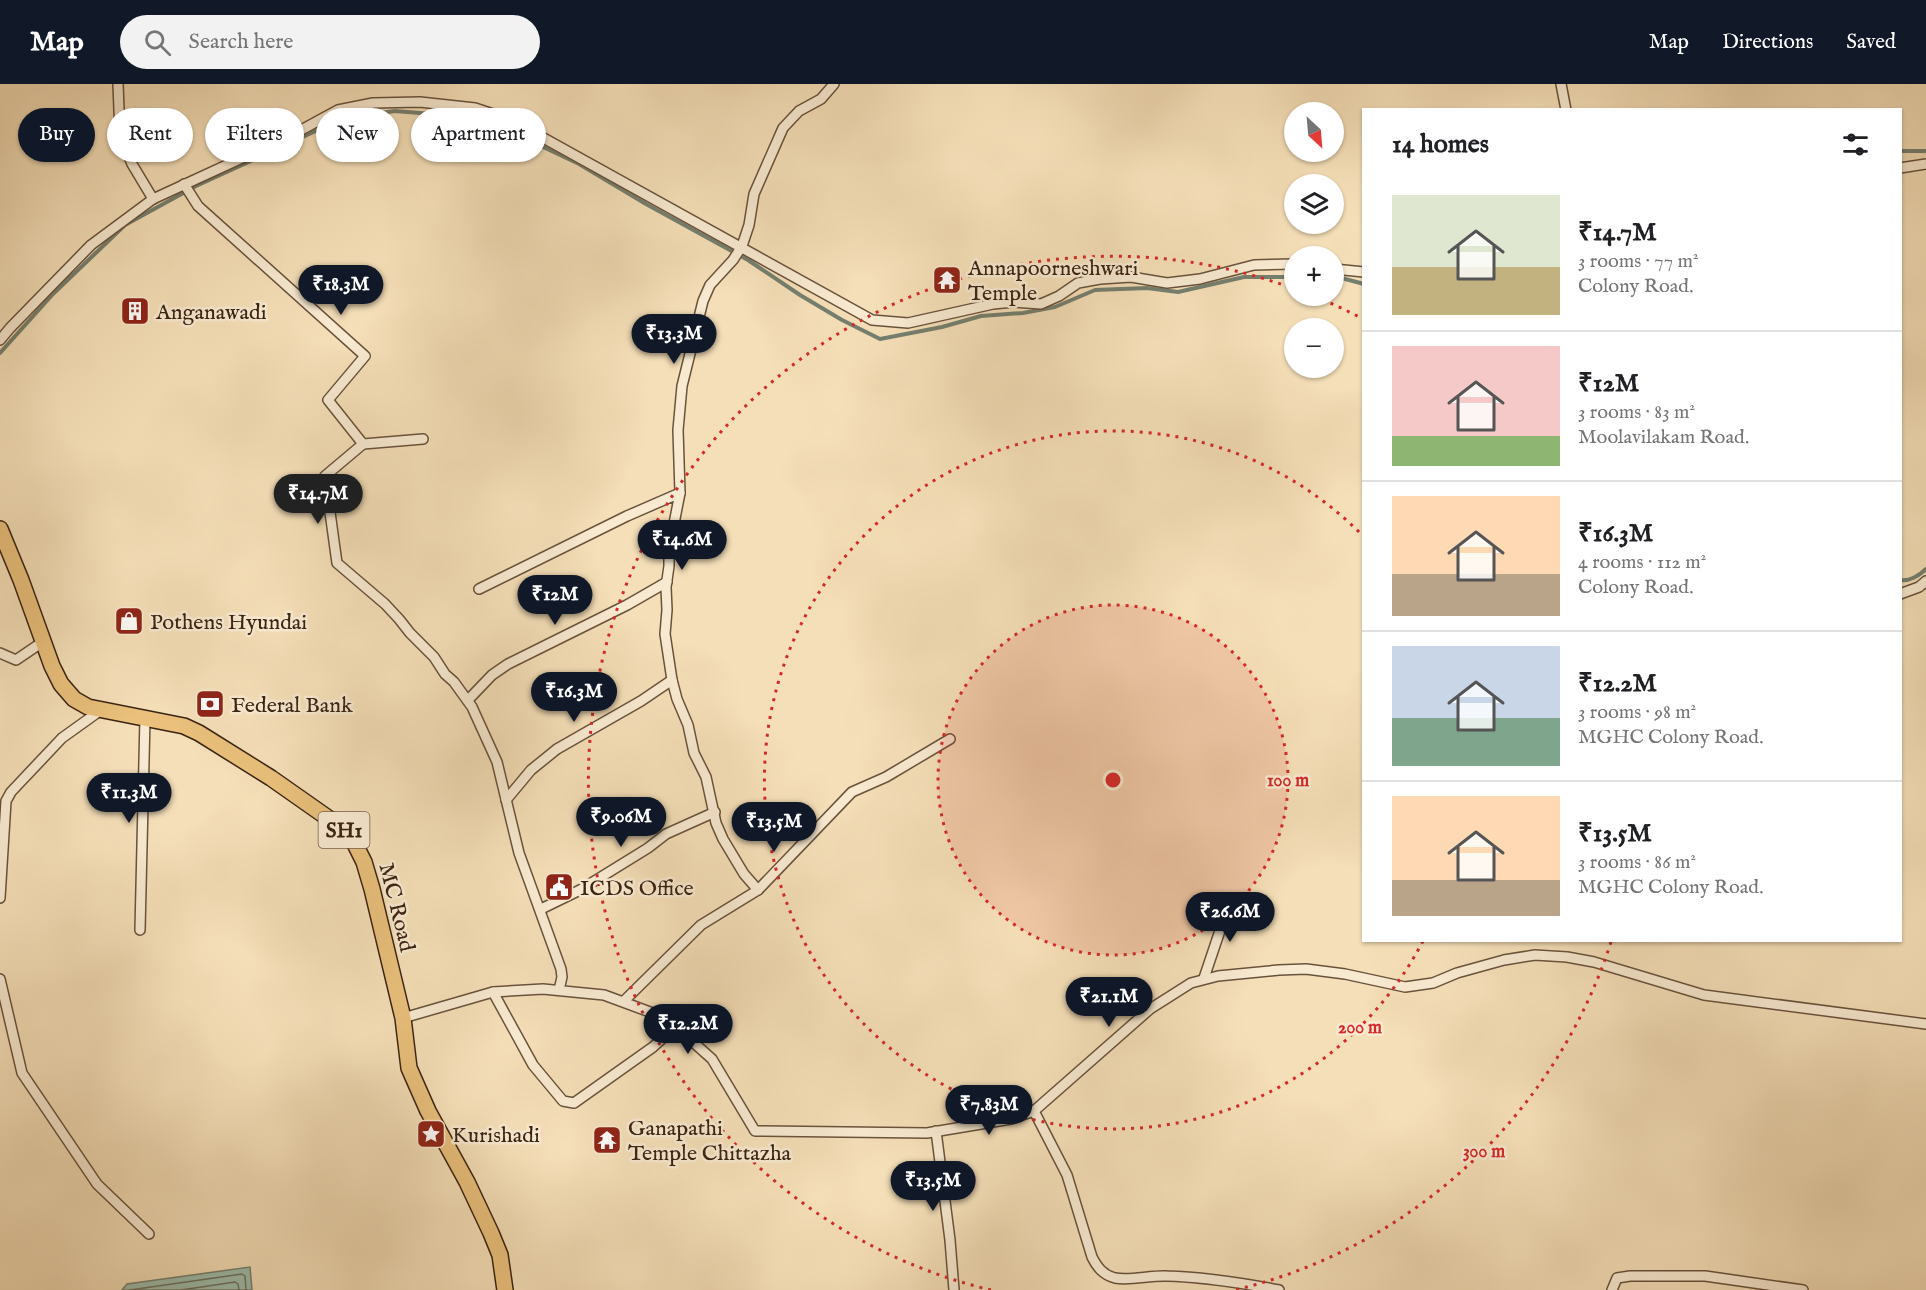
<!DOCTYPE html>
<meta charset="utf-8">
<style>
body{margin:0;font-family:"IM FELL English",serif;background:#f2f2f2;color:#202124;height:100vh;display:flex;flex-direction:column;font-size:22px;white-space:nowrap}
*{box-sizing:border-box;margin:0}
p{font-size:20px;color:#757577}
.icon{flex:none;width:33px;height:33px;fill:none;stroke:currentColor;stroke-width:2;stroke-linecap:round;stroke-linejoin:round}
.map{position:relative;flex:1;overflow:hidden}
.sheet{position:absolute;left:1362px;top:24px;width:540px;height:834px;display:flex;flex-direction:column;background:#fff;border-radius:0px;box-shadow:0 2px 4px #0004}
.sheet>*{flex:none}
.top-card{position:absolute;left:18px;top:24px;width:570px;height:54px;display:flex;gap:12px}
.needle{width:39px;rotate:154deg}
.controls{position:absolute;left:1284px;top:18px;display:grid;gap:12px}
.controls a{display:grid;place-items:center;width:60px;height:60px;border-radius:50%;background:#fff;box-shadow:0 2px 4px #0004;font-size:30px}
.price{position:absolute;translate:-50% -51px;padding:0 14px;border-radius:21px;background:#111827;color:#fff;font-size:20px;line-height:39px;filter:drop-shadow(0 2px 3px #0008)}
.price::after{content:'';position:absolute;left:50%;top:36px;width:18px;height:14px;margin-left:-9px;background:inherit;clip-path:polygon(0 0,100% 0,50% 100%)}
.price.active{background:#222;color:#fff}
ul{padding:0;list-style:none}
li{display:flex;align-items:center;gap:18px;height:150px;padding:0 30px}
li+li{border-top:2px solid #e0e0e0}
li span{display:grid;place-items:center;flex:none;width:168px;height:120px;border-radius:0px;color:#555}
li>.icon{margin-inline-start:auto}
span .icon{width:72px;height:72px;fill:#fffc;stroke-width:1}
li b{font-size:26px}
h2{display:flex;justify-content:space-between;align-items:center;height:72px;padding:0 30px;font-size:26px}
.chip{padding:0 21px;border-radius:27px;background:#fff;box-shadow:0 2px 4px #0004;font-size:21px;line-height:54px}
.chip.active{background:#111827;color:#fff}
header{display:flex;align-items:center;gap:36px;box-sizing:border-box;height:84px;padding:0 30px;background:#111827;color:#fff}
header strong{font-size:28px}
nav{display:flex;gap:33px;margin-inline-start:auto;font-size:21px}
.search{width:420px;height:54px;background:#f2f2f2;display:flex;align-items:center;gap:15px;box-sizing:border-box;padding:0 21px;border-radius:33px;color:#757577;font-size:22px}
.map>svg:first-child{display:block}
.water{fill:#9cbdad;stroke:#757f6f;stroke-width:1.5}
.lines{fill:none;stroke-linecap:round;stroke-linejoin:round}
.shore{stroke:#6b7060;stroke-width:1.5}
.stream{stroke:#757f6f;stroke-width:4}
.street-casing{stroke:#69523c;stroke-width:12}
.primary-casing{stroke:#3a2313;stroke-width:18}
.street{stroke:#f8ead1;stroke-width:9}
.primary{stroke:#eac07c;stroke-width:15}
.ring{fill:none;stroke:#d62828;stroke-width:3;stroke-dasharray:3 6}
.labels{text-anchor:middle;stroke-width:5;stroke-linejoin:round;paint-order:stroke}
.shield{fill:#f8ead1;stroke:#735f4c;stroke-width:1.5}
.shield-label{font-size:21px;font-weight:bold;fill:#3a2313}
.poi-label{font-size:22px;fill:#3a2313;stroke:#f8ead1;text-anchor:start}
.street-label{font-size:22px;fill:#3a2313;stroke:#f8ead1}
.centre{fill:#d62828;stroke:#f8ead1;stroke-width:3}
.ring-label{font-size:18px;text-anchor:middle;font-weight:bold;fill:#d62828;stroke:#f8ead1;stroke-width:5;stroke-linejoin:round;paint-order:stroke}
</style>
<header>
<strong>Map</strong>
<div class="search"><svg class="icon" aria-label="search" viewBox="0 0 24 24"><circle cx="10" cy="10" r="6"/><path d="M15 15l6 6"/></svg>Search here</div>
<nav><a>Map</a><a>Directions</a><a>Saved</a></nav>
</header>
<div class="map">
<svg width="1926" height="1206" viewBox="0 0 1926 1206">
<rect width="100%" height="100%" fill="#f5dfb8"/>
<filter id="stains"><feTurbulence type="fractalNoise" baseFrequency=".00333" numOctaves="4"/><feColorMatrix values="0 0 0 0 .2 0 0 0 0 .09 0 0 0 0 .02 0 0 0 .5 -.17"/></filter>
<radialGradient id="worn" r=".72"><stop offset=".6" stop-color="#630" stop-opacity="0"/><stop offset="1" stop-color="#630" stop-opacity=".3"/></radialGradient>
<polygon class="water" points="250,1183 252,1206 122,1206 127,1200"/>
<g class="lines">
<g class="shore">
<polyline points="130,1206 242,1190 245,1192 246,1206"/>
<polyline points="181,1206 235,1198 238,1200 239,1206"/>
</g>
<g class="stream">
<polyline points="1900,67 1926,67"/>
<polyline points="1334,192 1364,200"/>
<polyline points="0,269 53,210 125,141 196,102 344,34 395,27 445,31 486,39 518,51 579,80 646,120 748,176 800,211 842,236 880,255 942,243 981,232 1023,229 1055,223 1095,206 1147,204 1178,208 1244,193 1294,193"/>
<path d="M1900,496C1909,498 1920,491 1926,485"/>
</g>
<g class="street-casing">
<g id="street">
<polyline points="118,0 120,51 132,80 153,115"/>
<polyline points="1561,0 1566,26"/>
<polyline points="1900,84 1926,80"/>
<polyline points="184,100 198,122 365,272 328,316 363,360 423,355"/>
<polyline points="1334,185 1364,188"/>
<polyline points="0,256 10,244 91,161 153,115 292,51 338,26 373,19 420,18 475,24 511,36 872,236 908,239 993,220 1014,218 1041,220 1059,212 1078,199 1100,195 1131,193 1167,199 1200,195 1254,181 1294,180"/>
<polyline points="363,360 325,392 337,479 385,520 399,535 410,549 434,573 445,590 454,598 472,623 497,678 519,769 561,885 562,893 559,906"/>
<polyline points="680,409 678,346 682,302 703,217 710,201 733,176 742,162 749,141 754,110 783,44 799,27 821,15 834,0"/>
<polyline points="479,505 627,432 680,409 669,465 669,482 666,503 667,526 665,550 672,596 677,615 688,641 694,669 706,693 716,739 723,755 744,790 758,806"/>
<polyline points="1900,510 1919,503 1926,497"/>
<polyline points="0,569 16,576 44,557"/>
<polyline points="468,616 492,591 508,580 627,521 667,498"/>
<polyline points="506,716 531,686 557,665 641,617 672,596"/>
<polyline points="0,814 6,717 11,708 62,654 101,626"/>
<polyline points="541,825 580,806 648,764 666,750 715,728"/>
<polyline points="140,846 145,634"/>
<polyline points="1204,894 1231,814"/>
<polyline points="0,895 22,989 97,1100 149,1150"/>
<polyline points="493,908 533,981 563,1017 574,1019 653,963 676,942"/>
<polyline points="624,917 701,841 758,806 852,708 886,693 950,655"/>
<polyline points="403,934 493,908 543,905 604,911 666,934 712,975 755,1047 927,1049 1011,1035 1034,1027 1150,925 1191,899 1218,892 1279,886 1306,885 1345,890 1405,903 1433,899 1457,889 1504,876 1535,871 1567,873 1594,878 1704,911 1926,940"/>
<path d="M1034,1027L1067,1091L1092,1173C1097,1183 1103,1191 1115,1194C1131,1197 1150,1191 1167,1192C1204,1193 1242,1199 1279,1206"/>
<polyline points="936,1047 950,1156 954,1206"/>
<polyline points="1612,1206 1617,1194 1630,1192 1705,1192 1803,1206"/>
</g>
</g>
<g class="primary-casing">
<polyline id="primary" points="0,445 21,496 52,582 61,600 74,615 88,623 184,642 199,649 271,694 328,734 343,744 355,760 364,778 372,805 403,934 409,984 428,1027 467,1098 491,1149 500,1171 505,1206"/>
</g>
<use href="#street" class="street"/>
<use href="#primary" class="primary"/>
</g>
<circle cx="1113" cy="696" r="175" fill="#d62828" fill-opacity=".12"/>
<g class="ring">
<circle cx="1113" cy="696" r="175"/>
<path d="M1423 857A349 349 0 1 1 1362 451"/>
<path d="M1611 858A524 524 0 0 1 1235 1206M991 1206A524 524 0 1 1 1292 204M1314 212A524 524 0 0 1 1363 235"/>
</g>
<defs>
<g id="temple-square" transform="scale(1.5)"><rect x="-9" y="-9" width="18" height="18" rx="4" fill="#8f2418" stroke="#f8ead1"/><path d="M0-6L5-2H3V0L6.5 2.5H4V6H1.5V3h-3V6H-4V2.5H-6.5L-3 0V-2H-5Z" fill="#fff"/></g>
<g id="building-square" transform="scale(1.5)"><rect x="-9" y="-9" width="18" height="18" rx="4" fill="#8f2418" stroke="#f8ead1"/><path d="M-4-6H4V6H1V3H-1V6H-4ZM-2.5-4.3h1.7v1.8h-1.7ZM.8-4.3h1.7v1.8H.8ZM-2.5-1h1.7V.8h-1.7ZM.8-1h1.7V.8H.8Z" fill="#fff"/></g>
<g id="shop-square" transform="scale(1.5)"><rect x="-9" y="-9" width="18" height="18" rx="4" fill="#8f2418" stroke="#f8ead1"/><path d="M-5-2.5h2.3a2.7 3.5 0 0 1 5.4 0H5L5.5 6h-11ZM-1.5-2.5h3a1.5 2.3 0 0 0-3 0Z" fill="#fff"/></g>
<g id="bank-square" transform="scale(1.5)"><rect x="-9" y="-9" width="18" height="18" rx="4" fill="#8f2418" stroke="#f8ead1"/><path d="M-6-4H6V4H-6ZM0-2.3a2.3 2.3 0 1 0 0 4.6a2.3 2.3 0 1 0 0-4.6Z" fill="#fff"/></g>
<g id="civic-square" transform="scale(1.5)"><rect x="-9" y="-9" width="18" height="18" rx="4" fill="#8f2418" stroke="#f8ead1"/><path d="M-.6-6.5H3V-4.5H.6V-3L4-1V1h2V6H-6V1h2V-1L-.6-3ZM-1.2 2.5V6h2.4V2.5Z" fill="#fff"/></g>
<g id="sight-square" transform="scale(1.5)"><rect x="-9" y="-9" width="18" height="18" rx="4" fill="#8f2418" stroke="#f8ead1"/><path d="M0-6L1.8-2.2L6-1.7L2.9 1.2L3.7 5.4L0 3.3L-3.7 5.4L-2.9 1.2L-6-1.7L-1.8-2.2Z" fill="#fff"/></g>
</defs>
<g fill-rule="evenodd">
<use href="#temple-square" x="947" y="196"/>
<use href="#building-square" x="135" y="227"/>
<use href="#shop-square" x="129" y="537"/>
<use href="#bank-square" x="210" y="620"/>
<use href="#civic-square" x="559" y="803"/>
<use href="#sight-square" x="431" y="1050"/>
<use href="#temple-square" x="607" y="1056"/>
</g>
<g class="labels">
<rect class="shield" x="318.5" y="728" width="51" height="36" rx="4.5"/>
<g class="shield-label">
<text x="344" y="753">SH1</text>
</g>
<g class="poi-label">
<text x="968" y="191">Annapoorneshwari<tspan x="968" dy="25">Temple</tspan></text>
<text x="156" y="235">Anganawadi</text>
<text x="150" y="545">Pothens Hyundai</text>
<text x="231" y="628">Federal Bank</text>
<text x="580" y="811">ICDS Office</text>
<text x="628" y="1051">Ganapathi<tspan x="628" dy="25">Temple Chittazha</tspan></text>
<text x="452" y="1058">Kurishadi</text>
</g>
<g class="street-label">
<text transform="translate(398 823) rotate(76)" y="8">MC Road</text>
</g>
</g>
<circle cx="1113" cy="696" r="9" class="centre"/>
<g class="ring-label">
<text x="1288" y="702">100 m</text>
<text x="1360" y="949">200 m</text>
<text x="1484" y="1073">300 m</text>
</g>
<rect width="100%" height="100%" filter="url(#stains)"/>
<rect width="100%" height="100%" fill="url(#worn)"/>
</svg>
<div class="controls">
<a><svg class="needle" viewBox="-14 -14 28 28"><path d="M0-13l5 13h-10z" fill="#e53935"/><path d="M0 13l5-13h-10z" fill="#757577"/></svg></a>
<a><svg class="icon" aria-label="layers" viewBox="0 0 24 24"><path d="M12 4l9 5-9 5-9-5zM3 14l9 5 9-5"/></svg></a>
<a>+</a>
<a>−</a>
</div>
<b class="price" style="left:341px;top:232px">₹18.3M</b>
<b class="price" style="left:674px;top:281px">₹13.3M</b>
<b class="price active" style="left:318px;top:441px">₹14.7M</b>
<b class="price" style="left:682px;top:487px">₹14.6M</b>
<b class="price" style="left:555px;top:542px">₹12M</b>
<b class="price" style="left:574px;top:639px">₹16.3M</b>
<b class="price" style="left:129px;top:740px">₹11.3M</b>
<b class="price" style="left:621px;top:764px">₹9.06M</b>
<b class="price" style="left:774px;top:769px">₹13.5M</b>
<b class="price" style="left:1230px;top:859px">₹26.6M</b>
<b class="price" style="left:1109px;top:944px">₹21.1M</b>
<b class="price" style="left:688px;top:971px">₹12.2M</b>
<b class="price" style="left:989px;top:1052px">₹7.83M</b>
<b class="price" style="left:933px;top:1128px">₹13.5M</b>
<div class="top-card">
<a class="chip active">Buy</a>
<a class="chip">Rent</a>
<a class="chip">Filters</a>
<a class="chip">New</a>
<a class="chip">Apartment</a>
</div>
<section class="sheet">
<h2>14 homes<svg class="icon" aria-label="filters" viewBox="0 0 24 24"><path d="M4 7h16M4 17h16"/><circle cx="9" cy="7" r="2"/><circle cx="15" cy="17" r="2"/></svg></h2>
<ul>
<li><span style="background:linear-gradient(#dfe7d0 60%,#c2b280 0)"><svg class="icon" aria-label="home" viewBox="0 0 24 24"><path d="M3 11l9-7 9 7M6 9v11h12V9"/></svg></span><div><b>₹14.7M</b><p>3 rooms · 77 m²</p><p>Colony Road.</p></div></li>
<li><span style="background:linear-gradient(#f6c9c9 75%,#8fb573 0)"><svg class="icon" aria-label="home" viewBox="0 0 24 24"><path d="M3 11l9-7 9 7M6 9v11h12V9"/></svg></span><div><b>₹12M</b><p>3 rooms · 83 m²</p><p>Moolavilakam Road.</p></div></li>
<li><span style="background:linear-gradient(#ffd9b3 65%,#b9a48a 0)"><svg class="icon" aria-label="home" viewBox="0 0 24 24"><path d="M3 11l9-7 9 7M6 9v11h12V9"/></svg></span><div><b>₹16.3M</b><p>4 rooms · 112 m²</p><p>Colony Road.</p></div></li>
<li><span style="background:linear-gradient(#c9d6e8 60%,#7fa58c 0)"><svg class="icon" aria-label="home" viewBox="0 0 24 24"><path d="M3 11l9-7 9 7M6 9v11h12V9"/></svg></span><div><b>₹12.2M</b><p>3 rooms · 98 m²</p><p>MGHC Colony Road.</p></div></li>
<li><span style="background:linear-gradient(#ffd9b3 70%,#b9a48a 0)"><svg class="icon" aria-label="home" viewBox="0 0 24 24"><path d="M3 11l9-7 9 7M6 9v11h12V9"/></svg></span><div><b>₹13.5M</b><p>3 rooms · 86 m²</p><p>MGHC Colony Road.</p></div></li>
</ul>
</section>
</div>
